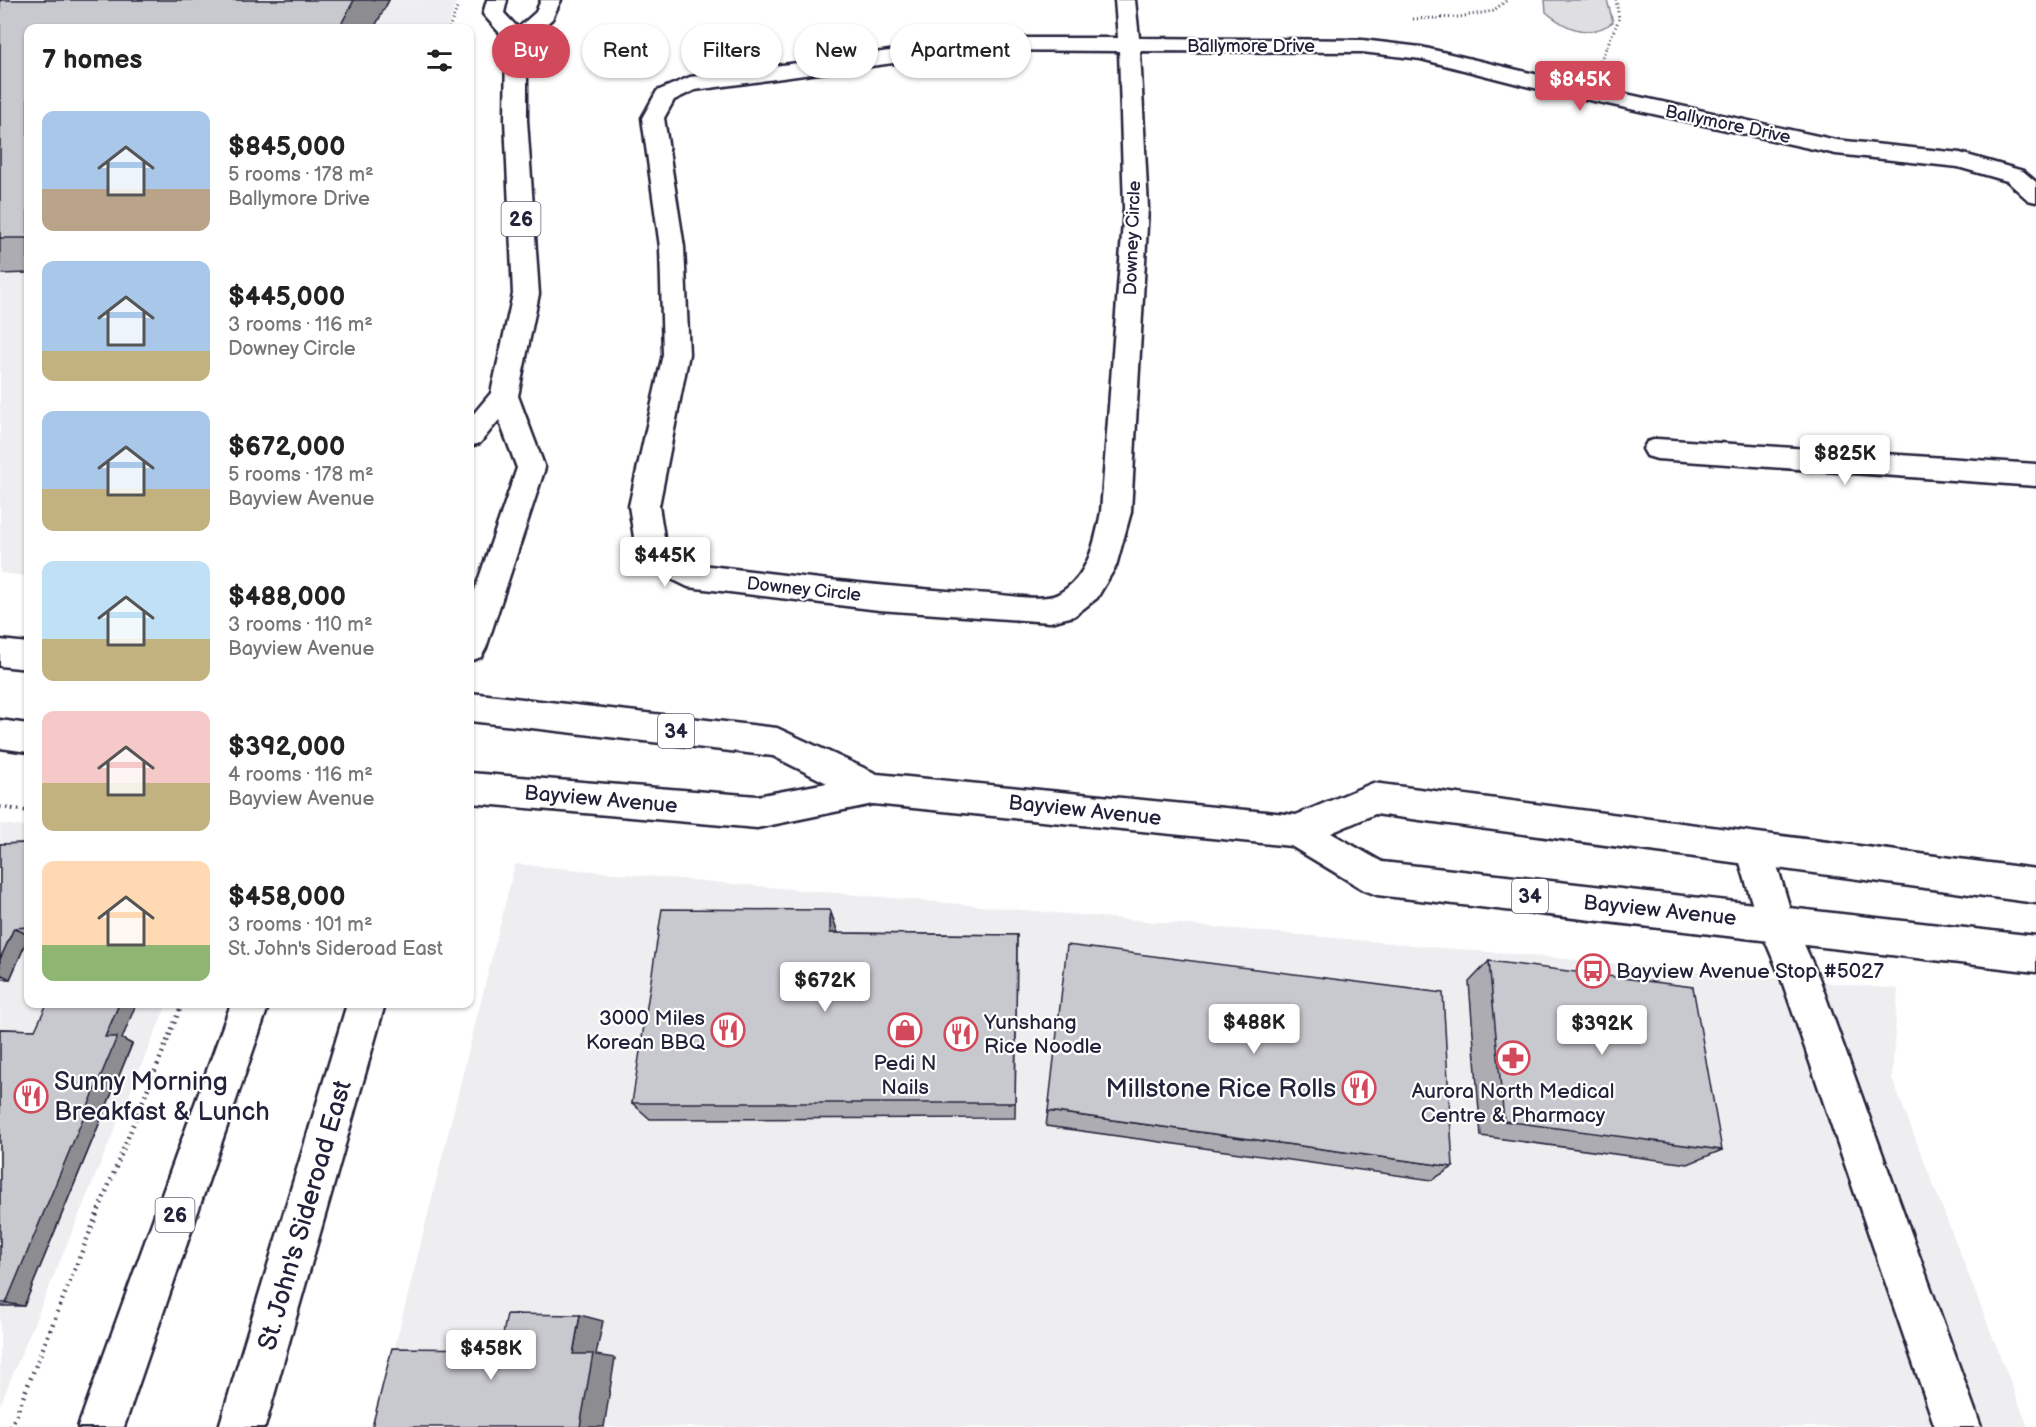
<!DOCTYPE html>
<meta charset="utf-8">
<style>
body{margin:0;font-family:"Balsamiq Sans",sans-serif;background:#f2f2f2;color:#222;height:100vh;display:flex;flex-direction:column;font-size:22px;white-space:nowrap}
*{box-sizing:border-box;margin:0}
p{font-size:20px;color:#767676}
.icon{flex:none;width:33px;height:33px;fill:none;stroke:currentColor;stroke-width:2;stroke-linecap:round;stroke-linejoin:round}
.map{position:relative;flex:1;overflow:hidden}
.sheet{position:absolute;left:24px;top:24px;width:450px;height:984px;display:flex;flex-direction:column;background:#fff;border-radius:12px;box-shadow:0 2px 4px #0004}
.sheet>*{flex:none}
.hud{position:absolute;left:492px;top:24px;width:570px;height:54px;display:flex;gap:12px}
.price{position:absolute;translate:-50% -51px;padding:0 14px;border-radius:6px;background:#fff;color:#222;font-size:20px;line-height:39px;filter:drop-shadow(0 2px 3px #0008)}
.price::after{content:'';position:absolute;left:50%;top:36px;width:18px;height:14px;margin-left:-9px;background:inherit;clip-path:polygon(0 0,100% 0,50% 100%)}
.price.current{background:#d1495b;color:#fff}
ul{padding:0;list-style:none}
li{display:flex;align-items:center;gap:18px;height:150px;padding:0 18px}
li span{display:grid;place-items:center;flex:none;width:168px;height:120px;border-radius:12px;color:#555}
li>.icon{margin-inline-start:auto}
span .icon{width:72px;height:72px;fill:#fffc;stroke-width:1}
li b{font-size:26px}
h2{display:flex;justify-content:space-between;align-items:center;height:72px;padding:0 18px;font-size:26px}
.tag{padding:0 21px;border-radius:27px;background:#fff;box-shadow:0 2px 4px #0004;font-size:21px;line-height:54px}
.tag.current{background:#d1495b;color:#fff}
.map>svg:first-child{display:block}
.built{fill:#eeeef1}
.green{fill:#dfdfe2;stroke:#80808e;stroke-width:1.5}
.lines{fill:none;stroke-linecap:round;stroke-linejoin:round}
.minor-casing{stroke:#22223b;stroke-width:5}
.major-casing{stroke:#22223b;stroke-width:5}
.path-far2{stroke:#22223b;stroke-width:3;stroke-dasharray:1 3;stroke-linecap:butt}
.path-far1{stroke:#22223b;stroke-width:4;stroke-dasharray:1.5 4.5;stroke-linecap:butt}
.path{stroke:#22223b;stroke-width:4.5;stroke-dasharray:1.5 5;stroke-linecap:butt}
.minor{fill:#fff;fill-rule:evenodd}
.major{fill:#fff;fill-rule:evenodd}
.wall{fill:#acacb2;stroke:#22223b;stroke-width:1.5}
.shaded-wall{fill:#8c8c91;stroke:#22223b;stroke-width:1.5}
.building{fill:#c8c8cf;stroke:#22223b;stroke-width:1.5}
.labels{text-anchor:middle;stroke-width:4.5;stroke-linejoin:round;paint-order:stroke}
.far-street-label{font-size:18px;fill:#22223b;stroke:#fff}
.shield{fill:#fff;stroke:#646476;stroke-width:1.5}
.shield-label{font-size:20px;font-weight:bold;fill:#22223b}
.street-label{font-size:21px;fill:#22223b;stroke:#fff}
.poi-label{font-size:21px;fill:#22223b;stroke:#fff;text-anchor:start}
.near-poi-label{font-size:26px;fill:#22223b;stroke:#fff;text-anchor:start}
.near-street-label{font-size:26px;fill:#22223b;stroke:#fff}
</style>
<div class="map">
<svg width="2036" height="1427" viewBox="0 0 2036 1427">
<rect width="100%" height="100%" fill="#fff"/>
<filter id="ink" filterUnits="userSpaceOnUse"><feTurbulence type="fractalNoise" baseFrequency=".0167" numOctaves="2"/><feDisplacementMap in="SourceGraphic" scale="12" xChannelSelector="R" yChannelSelector="G"/><feConvolveMatrix kernelMatrix="1 2 1 2 8 2 1 2 1" color-interpolation-filters="sRGB"/></filter>
<g filter="url(#ink)">
<g class="built">
<polygon points="0,0 457,0 447,28 28,28 28,576 0,573"/>
<polygon points="0,824 28,827 28,1004 167,1004 0,1405"/>
<polygon points="515,864 1898,989 1892,1079 2028,1427 375,1427"/>
</g>
<path class="green" d="M1545,0H1607L1613,22C1590,39 1566,29 1546,12Z"/>
<g class="lines">
<g class="minor-casing">
<g id="minor">
<path d="M1115,0H1135L1139,38L1362,40L1421,47L1530,73L1836,140L1960,153L2023,171L2036,182V202L2028,200L2007,181L1958,167L1836,154L1530,87L1421,59L1362,52L1140,51L1148,208L1131,512L1116,566L1097,598L1074,616L1050,622L879,610L688,587L641,564L637,556L629,506L663,354L660,247L642,118L657,91L690,77L989,38H1118ZM989,50L1119,51L1124,208L1101,512C1095,542 1088,578 1058,594C1044,602 1007,595 990,594C891,588 792,576 693,564L666,549L659,506L689,354L684,247L664,118L674,100L695,90Z"/>
<polygon points="1657,439 2036,464 2036,486 1657,459 1647,456 1643,449 1647,442"/>
<polygon points="1754,833 1767,838 1772,849 1794,922 1819,978 1981,1427 1935,1427 1781,978 1758,923 1736,849 1741,838"/>
</g>
</g>
<g class="major-casing">
<g id="major">
<polygon points="487,0 507,0 504,13 518,28 536,12 541,0 561,0 552,19 527,41 527,120 539,294 518,396 545,468 486,648 481,657 470,661 470,604 517,468 499,420 480,443 470,446 470,418 491,393 513,294 505,120 506,40 483,14"/>
<polygon points="0,640 28,643 28,669 0,666"/>
<polygon points="470,693 777,728 877,774 1296,815 1373,783 2036,869 2036,903 1375,814 1331,833 1382,862 2036,936 2036,972 1377,895 1364,890 1291,846 873,804 757,828 470,803 470,773 757,796 827,783 773,756 470,721"/>
<polygon points="0,720 28,724 28,752 0,748"/>
<polygon points="231,1004 269,1004 124,1427 78,1427"/>
<polygon points="347,1004 385,1004 265,1427 219,1427"/>
</g>
</g>
<g class="path-far2">
<polyline points="1413,19 1459,17 1493,11 1507,0"/>
<polyline points="449,28 458,6"/>
<polyline points="1599,64 1619,19 1616,0"/>
</g>
<polyline class="path-far1" points="0,807 28,811"/>
<polyline class="path" points="11,1427 182,1004"/>
<use href="#minor" class="minor"/>
<use href="#major" class="major"/>
</g>
<g class="wall">
<polygon points="0,0 389,0 374,28 28,28 28,273 0,274"/>
<polygon points="28,843 28,938 10,979 0,979 0,844"/>
<polygon points="830,910 838,933 1017,935 1015,1118 650,1119 632,1103"/>
<polygon points="1489,961 1722,1150 1688,1164 1481,1136 1469,982"/>
<polygon points="0,1029 35,1030 122,1039 132,1044 24,1306 0,1306"/>
<polygon points="1048,1111 1453,1167 1432,1180 1046,1126"/>
</g>
<g class="shaded-wall">
<polygon points="354,0 389,0 374,28 339,28"/>
<polygon points="830,910 838,933 830,933"/>
<polygon points="14,928 28,935 28,938 10,979 0,974 0,959"/>
<polygon points="119,1004 136,1004 122,1039 132,1044 24,1306 6,1303 105,1037"/>
<polygon points="580,1315 603,1321 596,1355 615,1358 604,1427 580,1427 573,1354"/>
</g>
<g class="building">
<polygon points="0,0 354,0 339,28 28,28 28,238 0,238"/>
<polygon points="28,843 28,927 14,928 0,959 0,844"/>
<polygon points="662,909 830,910 830,933 1017,935 1015,1103 632,1103"/>
<polygon points="1067,945 1443,993 1453,1167 1048,1111"/>
<polygon points="1489,961 1693,987 1722,1150 1504,1121"/>
<polygon points="47,1004 119,1004 105,1037 117,1037 6,1303 0,1303 0,1029 35,1030"/>
<polygon points="507,1314 580,1315 573,1354 593,1354 580,1427 372,1427 392,1348 500,1349"/>
</g>
</g>
<defs>
<g id="bus-ring" transform="scale(1.725)"><circle r="9.5" fill="#fff" stroke="#d1495b" stroke-width="1.5"/><path d="M-5-6H5V4H4V6H2V4H-2V6H-4V4H-5ZM-3.5-4V0h7V-4ZM-3.5 1.2v1.5H-2V1.2ZM2 1.2v1.5H3.5V1.2Z" fill="#d1495b"/></g>
<g id="restaurant-ring" transform="scale(1.725)"><circle r="9.5" fill="#fff" stroke="#d1495b" stroke-width="1.5"/><path d="M-5-6h1v4h1v-4h1v4h1v-4h1v5L-1.5 .5V6h-2V.5L-5-1ZM5-6V6H3V1.5H1.5Q1.5-4 5-6Z" fill="#d1495b"/></g>
<g id="shop-ring" transform="scale(1.725)"><circle r="9.5" fill="#fff" stroke="#d1495b" stroke-width="1.5"/><path d="M-5-2.5h2.3a2.7 3.5 0 0 1 5.4 0H5L5.5 6h-11ZM-1.5-2.5h3a1.5 2.3 0 0 0-3 0Z" fill="#d1495b"/></g>
<g id="pharmacy-ring" transform="scale(1.725)"><circle r="9.5" fill="#fff" stroke="#d1495b" stroke-width="1.5"/><path d="M-2-6h4v4h4v4h-4v4h-4v-4h-4v-4h4Z" fill="#d1495b"/></g>
</defs>
<g fill-rule="evenodd">
<use href="#bus-ring" x="1593" y="971"/>
<use href="#restaurant-ring" x="728" y="1030"/>
<use href="#shop-ring" x="905" y="1030"/>
<use href="#restaurant-ring" x="961" y="1034"/>
<use href="#pharmacy-ring" x="1513" y="1058"/>
<use href="#restaurant-ring" x="1359" y="1088"/>
<use href="#restaurant-ring" x="31" y="1096"/>
</g>
<g class="labels">
<g class="far-street-label">
<text x="1251" y="52">Ballymore Drive</text>
<text transform="translate(1728 124) rotate(12)" y="6">Ballymore Drive</text>
<text transform="translate(1132 238) rotate(-88)" y="6">Downey Circle</text>
<text transform="translate(804 589) rotate(6)" y="6">Downey Circle</text>
</g>
<g class="shield">
<rect x="501.5" y="202" width="39" height="34" rx="4.5"/>
<rect x="658" y="714" width="36" height="34" rx="4.5"/>
<rect x="1512" y="879" width="36" height="34" rx="4.5"/>
<rect x="155.5" y="1198" width="39" height="34" rx="4.5"/>
</g>
<g class="shield-label">
<text x="521" y="226">26</text>
<text x="676" y="738">34</text>
<text x="1530" y="903">34</text>
<text x="175" y="1222">26</text>
</g>
<g class="street-label">
<text transform="translate(601 799) rotate(5)" y="7">Bayview Avenue</text>
<text transform="translate(1085 810) rotate(6)" y="7">Bayview Avenue</text>
<text transform="translate(1660 910) rotate(6)" y="7">Bayview Avenue</text>
</g>
<g class="poi-label">
<text x="1616" y="978">Bayview Avenue Stop #5027</text>
<text x="705" y="1025" text-anchor="end">3000 Miles<tspan x="705" dy="24">Korean BBQ</tspan></text>
<text x="984" y="1029">Yunshang<tspan x="984" dy="24">Rice Noodle</tspan></text>
<text x="905" y="1070" text-anchor="middle">Pedi N<tspan x="905" dy="24">Nails</tspan></text>
<text x="1513" y="1098" text-anchor="middle">Aurora North Medical<tspan x="1513" dy="24">Centre &amp; Pharmacy</tspan></text>
</g>
<g class="near-poi-label">
<text x="54" y="1090">Sunny Morning<tspan x="54" dy="30">Breakfast &amp; Lunch</tspan></text>
<text x="1336" y="1097" text-anchor="end">Millstone Rice Rolls</text>
</g>
<g class="near-street-label">
<text transform="translate(304 1215) rotate(-74)" y="9">St. John's Sideroad East</text>
</g>
</g>
</svg>
<b class="price current" style="left:1580px;top:112px">$845K</b>
<b class="price" style="left:1845px;top:486px">$825K</b>
<b class="price" style="left:665px;top:588px">$445K</b>
<b class="price" style="left:825px;top:1013px">$672K</b>
<b class="price" style="left:1254px;top:1055px">$488K</b>
<b class="price" style="left:1602px;top:1056px">$392K</b>
<b class="price" style="left:491px;top:1381px">$458K</b>
<div class="hud">
<a class="tag current">Buy</a>
<a class="tag">Rent</a>
<a class="tag">Filters</a>
<a class="tag">New</a>
<a class="tag">Apartment</a>
</div>
<section class="sheet">
<h2>7 homes<svg class="icon" aria-label="filters" viewBox="0 0 24 24"><path d="M4 7h16M4 17h16"/><circle cx="9" cy="7" r="2"/><circle cx="15" cy="17" r="2"/></svg></h2>
<ul>
<li><span style="background:linear-gradient(#a9c7e8 65%,#b9a48a 0)"><svg class="icon" aria-label="home" viewBox="0 0 24 24"><path d="M3 11l9-7 9 7M6 9v11h12V9"/></svg></span><div><b>$845,000</b><p>5 rooms · 178 m²</p><p>Ballymore Drive</p></div></li>
<li><span style="background:linear-gradient(#a9c7e8 75%,#c2b280 0)"><svg class="icon" aria-label="home" viewBox="0 0 24 24"><path d="M3 11l9-7 9 7M6 9v11h12V9"/></svg></span><div><b>$445,000</b><p>3 rooms · 116 m²</p><p>Downey Circle</p></div></li>
<li><span style="background:linear-gradient(#a9c7e8 65%,#c2b280 0)"><svg class="icon" aria-label="home" viewBox="0 0 24 24"><path d="M3 11l9-7 9 7M6 9v11h12V9"/></svg></span><div><b>$672,000</b><p>5 rooms · 178 m²</p><p>Bayview Avenue</p></div></li>
<li><span style="background:linear-gradient(#bfe0f5 65%,#c2b280 0)"><svg class="icon" aria-label="home" viewBox="0 0 24 24"><path d="M3 11l9-7 9 7M6 9v11h12V9"/></svg></span><div><b>$488,000</b><p>3 rooms · 110 m²</p><p>Bayview Avenue</p></div></li>
<li><span style="background:linear-gradient(#f6c9c9 60%,#c2b280 0)"><svg class="icon" aria-label="home" viewBox="0 0 24 24"><path d="M3 11l9-7 9 7M6 9v11h12V9"/></svg></span><div><b>$392,000</b><p>4 rooms · 116 m²</p><p>Bayview Avenue</p></div></li>
<li><span style="background:linear-gradient(#ffd9b3 70%,#8fb573 0)"><svg class="icon" aria-label="home" viewBox="0 0 24 24"><path d="M3 11l9-7 9 7M6 9v11h12V9"/></svg></span><div><b>$458,000</b><p>3 rooms · 101 m²</p><p>St. John's Sideroad East</p></div></li>
</ul>
</section>
</div>
